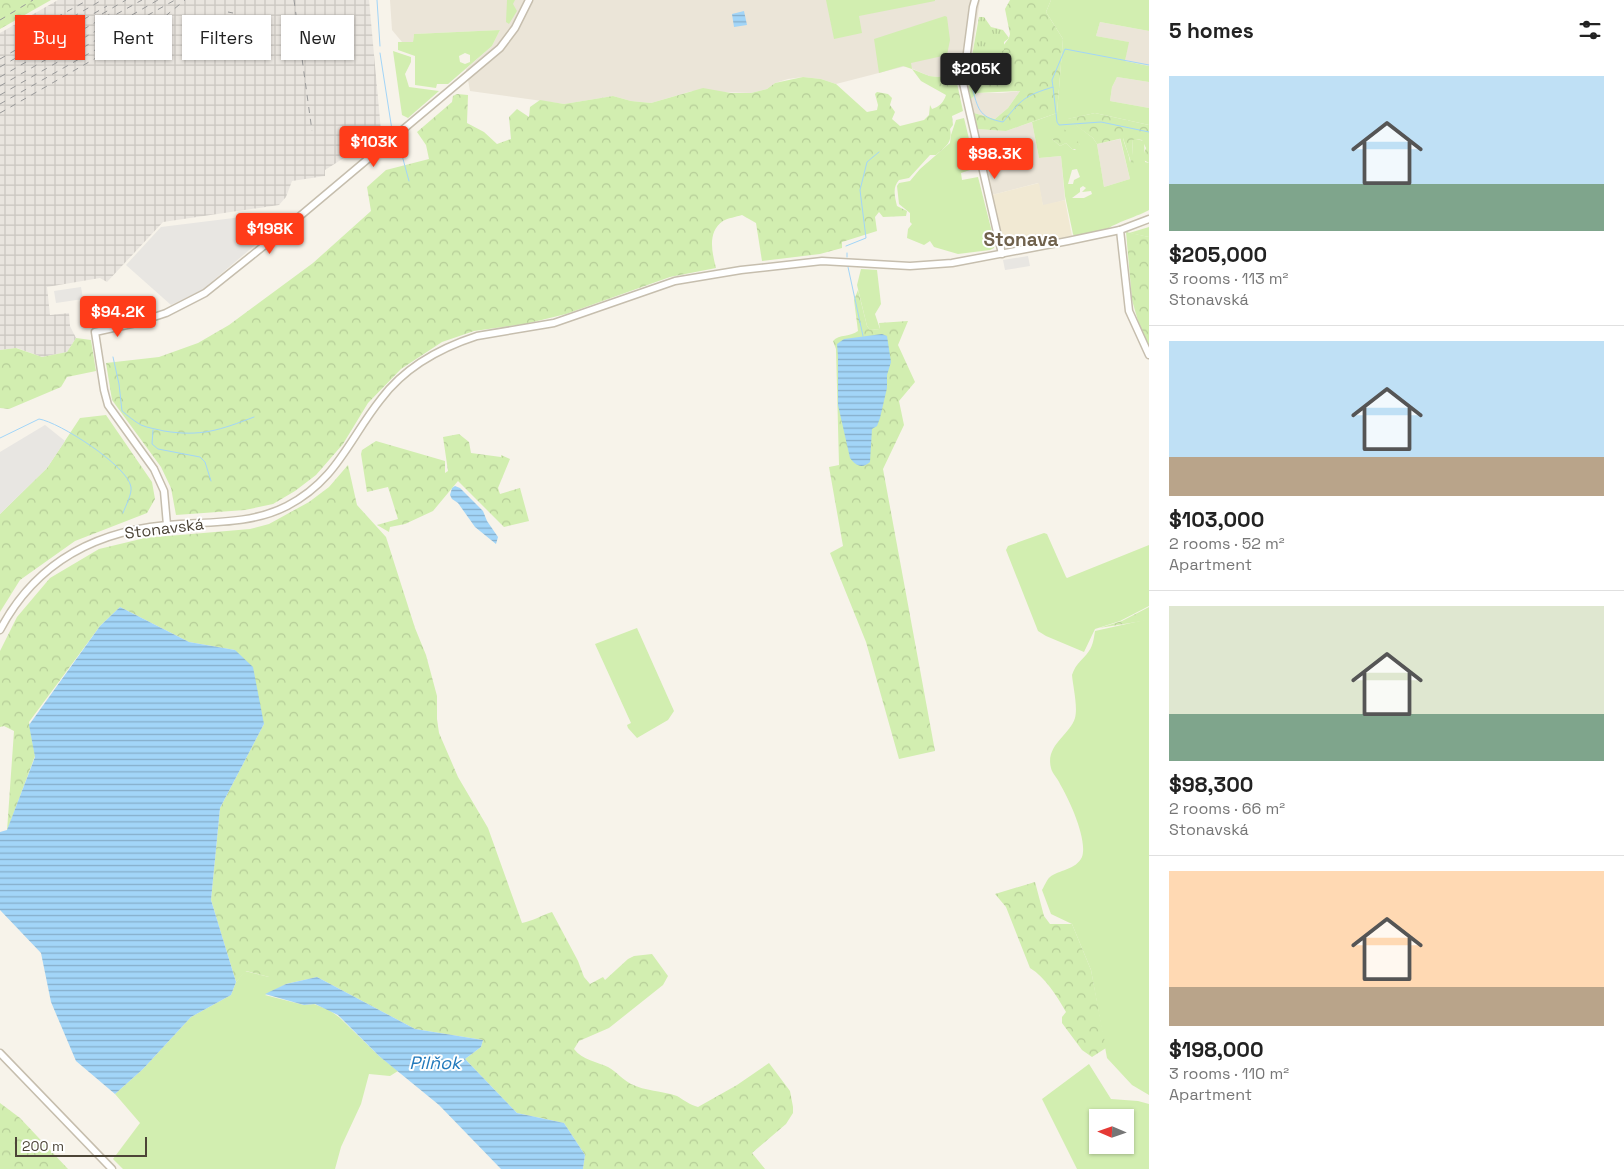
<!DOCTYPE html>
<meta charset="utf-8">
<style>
body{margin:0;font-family:"Space Grotesk",sans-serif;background:#f2f2f2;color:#222;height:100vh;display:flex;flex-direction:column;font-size:19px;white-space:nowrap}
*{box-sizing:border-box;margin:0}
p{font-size:16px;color:#767676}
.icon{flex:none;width:28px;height:28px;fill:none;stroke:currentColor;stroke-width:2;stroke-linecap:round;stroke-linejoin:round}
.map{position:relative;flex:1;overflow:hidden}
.panel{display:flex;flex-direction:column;background:#fff;width:475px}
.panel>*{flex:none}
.hud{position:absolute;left:15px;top:15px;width:475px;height:45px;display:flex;gap:10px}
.needle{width:32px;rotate:272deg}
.tools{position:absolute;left:1089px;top:1109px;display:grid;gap:10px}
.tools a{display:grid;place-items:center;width:45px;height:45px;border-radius:0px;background:#fff;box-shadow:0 1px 4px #0004;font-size:25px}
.scale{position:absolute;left:15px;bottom:12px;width:132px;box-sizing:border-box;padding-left:5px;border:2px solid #4c4437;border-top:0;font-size:14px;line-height:18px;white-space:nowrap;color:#4c4437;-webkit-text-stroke:4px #fff;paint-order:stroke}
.price{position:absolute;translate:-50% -42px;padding:0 11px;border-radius:5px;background:#ff3c19;color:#fff;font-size:16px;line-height:32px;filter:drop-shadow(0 1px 2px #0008)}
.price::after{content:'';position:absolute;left:50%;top:30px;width:15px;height:11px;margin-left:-8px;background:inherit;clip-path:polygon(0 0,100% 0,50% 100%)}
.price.current{background:#222;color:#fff}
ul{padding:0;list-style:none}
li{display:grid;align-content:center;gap:10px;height:265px;padding:0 20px}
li+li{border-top:1px solid #e0e0e0}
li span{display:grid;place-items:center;height:155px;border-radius:0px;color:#555}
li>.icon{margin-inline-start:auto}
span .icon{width:90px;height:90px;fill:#fffc;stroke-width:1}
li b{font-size:21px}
h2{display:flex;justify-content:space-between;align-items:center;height:60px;padding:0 20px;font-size:21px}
.tag{padding:0 18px;border-radius:0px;background:#fff;box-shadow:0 1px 4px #0004;font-size:18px;line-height:45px}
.tag.current{background:#ff3c19;color:#fff}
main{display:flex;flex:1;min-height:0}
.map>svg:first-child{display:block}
.residential{fill:#ebe5d8}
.industrial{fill:url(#industrial-grid)}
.education{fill:#f1e9d3}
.grass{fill:#d2eeb0;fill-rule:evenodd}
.forest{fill:url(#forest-crowns)}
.park{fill:url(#park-tufts)}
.parking{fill:#e8e6e2}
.water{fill:url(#water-rules)}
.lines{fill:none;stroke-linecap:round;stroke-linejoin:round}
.stream{stroke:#a2d5f8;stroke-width:1}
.minor-casing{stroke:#c6beae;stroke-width:9}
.minor{stroke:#fff;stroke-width:6}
.rail{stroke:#999;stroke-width:1;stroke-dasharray:6 6;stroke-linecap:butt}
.labels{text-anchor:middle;stroke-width:4;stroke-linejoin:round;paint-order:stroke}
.street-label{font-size:16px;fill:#4c4437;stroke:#fff}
.water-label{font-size:18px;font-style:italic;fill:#227abc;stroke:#fff}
.quarter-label{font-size:19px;font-weight:bold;fill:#70624d;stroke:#fff}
</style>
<main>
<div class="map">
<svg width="1149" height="1169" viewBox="0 0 1149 1169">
<defs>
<pattern id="industrial-grid" width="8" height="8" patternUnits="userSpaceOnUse" patternTransform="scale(1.25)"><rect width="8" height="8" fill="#e9e5df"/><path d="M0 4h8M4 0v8" fill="none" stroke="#cac6c0"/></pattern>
<pattern id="forest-crowns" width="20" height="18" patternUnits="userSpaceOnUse" patternTransform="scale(1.25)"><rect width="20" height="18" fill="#d2eeb0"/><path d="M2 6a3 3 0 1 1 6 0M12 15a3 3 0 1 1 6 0" fill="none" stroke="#b6cd98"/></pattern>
<pattern id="park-tufts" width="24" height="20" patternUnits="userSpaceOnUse" patternTransform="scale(1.25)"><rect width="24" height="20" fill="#d2eeb0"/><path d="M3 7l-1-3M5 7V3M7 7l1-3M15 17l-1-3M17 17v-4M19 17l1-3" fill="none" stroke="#b6cd98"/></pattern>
<pattern id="water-rules" width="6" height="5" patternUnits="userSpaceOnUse" patternTransform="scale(1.25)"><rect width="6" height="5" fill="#a2d5f8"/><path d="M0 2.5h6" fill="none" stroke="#86aeca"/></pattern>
</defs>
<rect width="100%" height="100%" fill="#f7f3ea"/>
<g class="residential">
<polygon points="390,0 980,0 968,82 959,85 955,74 938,77 929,76 906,66 836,84 821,79 803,77 788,79 775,83 767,89 751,93 692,91 651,103 631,101 613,96 564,104 470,91 466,69 492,46 500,30 414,34 413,42 402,42 392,30"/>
<polygon points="1100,22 1149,31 1149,66 1125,61 1128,42 1096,36"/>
<polygon points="1117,77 1149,82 1149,108 1110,101 1112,87"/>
<polygon points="1020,91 1008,108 995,119 974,113 970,100 977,93 1002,93"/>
<polygon points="1032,122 1039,158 1061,156 1065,200 1043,206 1038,183 992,195 977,129 1006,131"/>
<polygon points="1120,139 1130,179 1104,187 1097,144"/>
</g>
<polygon class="industrial" points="58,0 369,0 381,131 366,144 325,170 325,176 292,181 286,197 279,205 163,222 107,282 100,278 47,287 50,315 69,313 70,326 76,338 67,352 42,357 17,348 0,350 0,33"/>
<polygon class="education" points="1039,183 1043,205 1065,200 1072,236 1010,246 1007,244 1001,234 992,195"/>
<g class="grass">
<polygon points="507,0 515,0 513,4 517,11 509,24 506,22"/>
<polygon points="826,0 935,0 935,1 859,16 862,33 834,39"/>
<path d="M1051,0H1149V31L1100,22L1096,36L1129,42L1125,61L1149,66V82L1117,77L1112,87L1110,101L1149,108V125L1095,113L1068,119L1093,138L1097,144L1104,187L1130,179L1120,137L1123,138C1125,147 1129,153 1130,162L1133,156L1132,138L1144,141L1145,162L1149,163V210C1141,215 1112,224 1108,229L1074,236L1073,234L1065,196L1061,156L1039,158L1032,122L1057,113L1063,39L1046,12ZM1052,139L1080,144L1075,150L1072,149L1066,143L1060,146ZM1077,169L1080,177L1074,180L1073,184H1068L1072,170ZM1083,186L1086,188L1082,192L1091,191L1092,194L1084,198H1072L1080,192V188Z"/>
<polygon points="945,16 947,17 950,40 947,55 911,63 912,69 903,66 879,73 874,39"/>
<path d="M500,30L492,46L448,84H437L436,88L415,85V56L398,50V42H413L414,34ZM465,53L470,55V62L465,64L460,62L459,56Z"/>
<polygon points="393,51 411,57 411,62 405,74 409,87 439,91 408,118 402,115"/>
<polygon points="964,118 976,168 961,173 962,180 978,177 995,244 994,248 990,250 958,254 934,247 930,241 924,245 907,238 908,229 912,224 910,222 910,213 899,204 897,186 899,183 910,181 920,169 950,143 951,135 956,120"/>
<polygon points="1149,227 1149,237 1129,233"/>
<polygon points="861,269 877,270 881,304 875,314 880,329 870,330 867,326 857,285"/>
<polygon points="1044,533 1047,534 1066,577 1067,578 1149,545 1149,606 1120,621 1095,629 1084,652 1046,636 1038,631 1006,550 1008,546"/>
<path d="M1149,619V1095L1132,1085L1107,1058L1091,970L1072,924L1051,914L1042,890C1044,887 1047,879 1050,877C1058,870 1076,870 1082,857C1088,840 1069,799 1060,784C1058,779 1052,773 1051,768C1045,745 1070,735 1075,718C1078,707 1073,687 1072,675C1076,663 1082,661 1089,651C1093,646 1094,637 1095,631Z"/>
<polygon points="637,628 674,711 668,720 637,738 628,728 627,725 631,723 595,644"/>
<polygon points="245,971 269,977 317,977 286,984 265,995 304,1005 314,1004 329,1010 339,1017 379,1056 398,1071 390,1076 369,1074 361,1104 341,1147 335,1169 123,1169 113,1159 140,1123 115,1094 143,1069 191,1017 231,995 236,982"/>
<path d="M1089,1064L1111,1099L1138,1101L1149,1104V1169H1077L1042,1099ZM1098,1118H1125V1145H1098Z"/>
</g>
<g class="forest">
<polygon points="0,0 51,0 0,29"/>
<polygon points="1010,0 1051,0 1046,12 1063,39 1057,113 1006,131 977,129 974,113 995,119 1008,108 1020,91 977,93 970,100 968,82 970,67 977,61 997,54 1009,38 1010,34 1005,9"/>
<path d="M912,69L929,76L938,77L955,74L963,111L952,116L953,125L950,129C953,143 945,147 936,155H930L909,178L899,180C892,188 895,197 897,206L907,211L906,216L883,217L879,212L875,217L877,231L842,242V248L820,254L762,261L756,223L742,215C736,217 728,218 723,221C707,232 712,252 716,268L670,277L566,314L525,324L474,331L442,342L401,369L368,403L343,444L316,475L295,491L273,504L245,510L176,515L171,488L161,467L112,400L106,363L159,357L198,343L229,325L313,263L371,211L367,187L386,170L429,159L426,145L417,132L452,102L453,96L457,94L468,95L467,123L484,132L497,144L511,139L509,117L517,109L529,117L530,107L540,100L564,104L613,96L631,101L651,103L703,88L731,93H751L767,89L775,83L803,77L821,79L836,84L867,112L877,110L878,105L875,94L877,92L888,94L892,98L890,105L895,112L892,119L900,126L924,120L929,115L930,105L932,109C939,107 944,102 946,95L921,81Z"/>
<polygon points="1095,113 1149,125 1149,163 1142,159 1146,148 1142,140 1136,139 1132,140 1134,171 1123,138 1097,144 1093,138 1067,119"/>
<polygon points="1051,127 1062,127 1080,144 1078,149 1072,149 1066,143 1060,146 1052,139"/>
<polygon points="1126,232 1149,237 1149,346 1138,321 1132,300"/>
<path d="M858,290L867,326L870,330L880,329L879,323L908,321L898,345L915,382L899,401L904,425L883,469L935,751L899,759L866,642L830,553L843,546L829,467L839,465L836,349L833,341C839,334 851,337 858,331L854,300Z"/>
<polygon points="76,338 91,340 96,371 67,377 61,387 9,409 0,408 0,350 16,348 42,357 67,352"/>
<polygon points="106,415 152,482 155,499 147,513 75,541 20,580 0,612 0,514 47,468 80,418"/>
<polygon points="459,434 469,442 471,453 501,457 501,455 510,459 498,488 500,494 520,488 529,521 504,527 458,481 433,511 405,524 390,527 389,532 377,525 398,519 388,487 367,492 361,454 362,450 376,441 445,461 445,473 448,471 443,437"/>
<path d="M348,465L357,505L386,537L415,628L426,655L437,696V719L439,733L458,777L488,828L522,923C533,921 542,915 552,912L578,961L584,977L590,984L603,977L605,980L628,959L634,956L652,954L668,976L663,985L609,1028L579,1041L574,1049C582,1060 598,1062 608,1067C617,1072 623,1080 631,1084C645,1091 662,1091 677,1096C684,1100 690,1105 698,1107L737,1085L769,1063L790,1091L793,1107V1113L786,1124L752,1153L765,1169H583L585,1155L564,1123L517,1113L465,1059L481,1047L483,1040L415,1029L317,977H269L246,971L236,982L211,900L220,808L264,724L235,650L189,642L120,607L100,626L29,722L35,756L7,831L14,731L4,726L0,727V651L17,617L50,578L99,549L145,538L250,529L269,524L309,502L329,487Z"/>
<polygon points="1149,607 1149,620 1099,628 1122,621"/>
<path d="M1035,882L1044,916L1050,924H1072L1091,970L1106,1048L1092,1057L1082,1050L1062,1023V1017L1066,1012C1057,996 1045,977 1030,968L1006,907L995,894Z"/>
<polygon points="0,1103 20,1118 68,1169 0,1169"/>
</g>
<polygon class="park" points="979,17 984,17 991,27 1003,30 1009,38 1004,42 1004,50 997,54 996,57 981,62 977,61 970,67"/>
<g class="parking">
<polygon points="275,213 274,229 202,290 171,305 126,265 161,227"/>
<polygon points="1028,256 1030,266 1005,270 1003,260"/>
<polygon points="81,287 83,299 56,303 54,291"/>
<polygon points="45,425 65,441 47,468 0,514 0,452"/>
</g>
<g class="water">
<polygon points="744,11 747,25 734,27 732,14"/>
<path d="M882,334L887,336L891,362L887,375V388L880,418L877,426L872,429L870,462C862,469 856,466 850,458L838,405V356L837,344L844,339Z"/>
<polygon points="455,486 460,488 483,511 487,521 498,537 496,544 475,527 458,503 452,499 450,495 452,488"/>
<polygon points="120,607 189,642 235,650 253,667 264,724 220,808 211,900 236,982 231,995 191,1017 143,1069 115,1094 76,1061 51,1002 41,953 0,910 0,832 7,830 35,757 29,725 100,626"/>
<polygon points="317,977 415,1029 483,1040 481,1047 465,1059 517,1113 564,1123 585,1155 583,1169 501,1169 439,1105 379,1056 338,1015 315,1004 304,1005 265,994 286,984"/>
</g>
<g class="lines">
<g class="stream">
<polyline points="377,0 380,46"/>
<polyline points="380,53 392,130 395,133"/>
<polyline points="1053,87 1052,80 1065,49 1149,65"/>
<path d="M973,90C978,111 981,118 1003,122C1022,99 1024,96 1053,87L1057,122L1059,125L1101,122L1149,132"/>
<polyline points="397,137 409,181"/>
<polyline points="846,246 866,238 860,190 867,162 879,152"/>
<polyline points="847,253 847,257"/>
<polyline points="848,267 863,336"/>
<path d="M113,357L119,384L122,411C128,416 134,421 141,425C148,428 156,429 164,431C201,437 220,430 254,417"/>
<polyline points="153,430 152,444 158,449 200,457 205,462 211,481"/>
<path d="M0,438L39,419C59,422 128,466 131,487C132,494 126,505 123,513"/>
</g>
<g class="minor-casing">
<g id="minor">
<polyline points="975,0 973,7 963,83 1002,254"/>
<polyline points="1120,230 1129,311 1149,355"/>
<polyline points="167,525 164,491 154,469 108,405 104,390 95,332 136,323 166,313 205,293 275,237 500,48 515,28 529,0"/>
<path d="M0,630C38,558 102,528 180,524C216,522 254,523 287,506C337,480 349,439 381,399C405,367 440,348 477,336L554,323L675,281L741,270L822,261L910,266L952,263L1068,241L1120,230L1149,219"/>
<polyline points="0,1053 112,1169"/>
</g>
</g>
<use href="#minor" class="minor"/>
<g class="rail">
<polyline points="294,0 312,131"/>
<polyline points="228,12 233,13"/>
<polyline points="102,14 126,0"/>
<polyline points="0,20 33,0"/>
<polyline points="106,20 142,0"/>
<polyline points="46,23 88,0"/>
<polyline points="111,27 158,0"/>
<polyline points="116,33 175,0"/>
<polyline points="0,59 102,0"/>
<polyline points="0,67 107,6"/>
<polyline points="0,77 110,14"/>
<polyline points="0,86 115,20"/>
<polyline points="0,95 119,27"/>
<polyline points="0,104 125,33"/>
<polyline points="0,113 157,23 185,0"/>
</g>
</g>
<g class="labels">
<g class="street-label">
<text transform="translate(164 528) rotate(-7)" y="6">Stonavská</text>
</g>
<g class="water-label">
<text x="435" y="1069">Pilňok</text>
</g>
<g class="quarter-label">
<text x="1021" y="246">Stonava</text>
</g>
</g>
</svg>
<div class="tools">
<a><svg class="needle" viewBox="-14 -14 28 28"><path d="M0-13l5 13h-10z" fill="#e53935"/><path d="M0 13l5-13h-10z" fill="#767676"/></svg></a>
</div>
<div class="scale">200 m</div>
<b class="price current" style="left:976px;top:95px">$205K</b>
<b class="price" style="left:374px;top:168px">$103K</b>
<b class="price" style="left:995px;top:180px">$98.3K</b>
<b class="price" style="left:270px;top:255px">$198K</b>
<b class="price" style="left:118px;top:338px">$94.2K</b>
<div class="hud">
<a class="tag current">Buy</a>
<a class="tag">Rent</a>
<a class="tag">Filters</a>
<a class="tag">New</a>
</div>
</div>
<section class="panel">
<h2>5 homes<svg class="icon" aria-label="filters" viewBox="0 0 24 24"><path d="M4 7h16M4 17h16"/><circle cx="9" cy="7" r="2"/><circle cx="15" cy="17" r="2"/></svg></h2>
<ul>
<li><span style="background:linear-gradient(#bfe0f5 70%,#7fa58c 0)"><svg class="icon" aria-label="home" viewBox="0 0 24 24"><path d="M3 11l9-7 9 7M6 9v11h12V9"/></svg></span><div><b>$205,000</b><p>3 rooms · 113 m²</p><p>Stonavská</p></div></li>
<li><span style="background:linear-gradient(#bfe0f5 75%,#b9a48a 0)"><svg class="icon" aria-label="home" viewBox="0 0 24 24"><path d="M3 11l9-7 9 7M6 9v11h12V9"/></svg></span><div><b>$103,000</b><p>2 rooms · 52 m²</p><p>Apartment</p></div></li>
<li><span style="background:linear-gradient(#dfe7d0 70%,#7fa58c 0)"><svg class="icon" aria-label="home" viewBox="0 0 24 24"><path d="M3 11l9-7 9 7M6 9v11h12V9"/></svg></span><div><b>$98,300</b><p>2 rooms · 66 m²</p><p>Stonavská</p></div></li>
<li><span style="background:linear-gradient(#ffd9b3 75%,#b9a48a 0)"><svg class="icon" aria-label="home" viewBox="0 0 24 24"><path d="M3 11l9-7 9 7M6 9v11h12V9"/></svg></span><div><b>$198,000</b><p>3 rooms · 110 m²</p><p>Apartment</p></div></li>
</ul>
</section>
</main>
